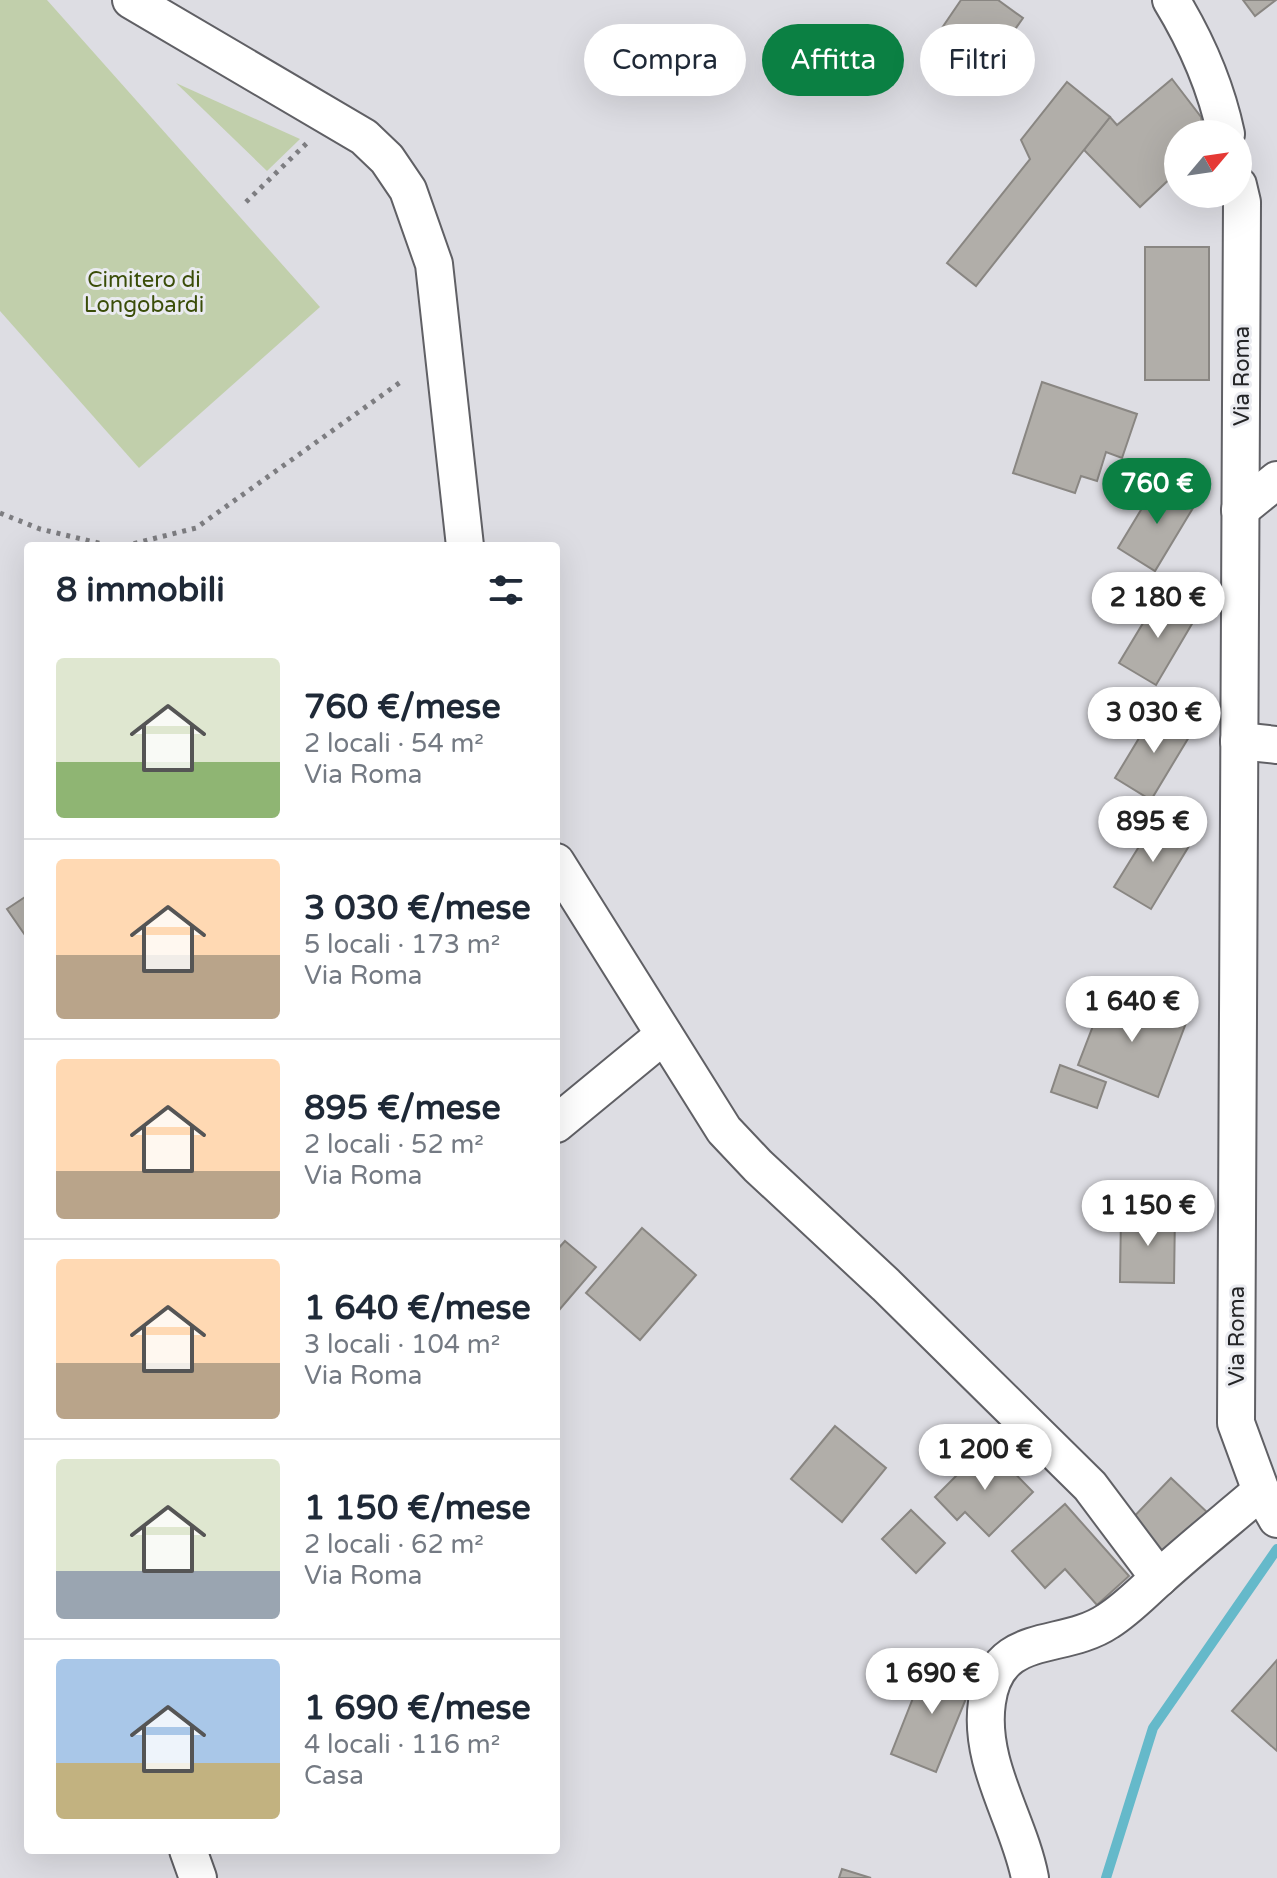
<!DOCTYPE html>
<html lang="it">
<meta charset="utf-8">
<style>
body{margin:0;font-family:"Varela Round",sans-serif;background:#f6f6f7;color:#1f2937;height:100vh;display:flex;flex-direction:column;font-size:30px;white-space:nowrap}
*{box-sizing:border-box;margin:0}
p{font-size:26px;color:#747a83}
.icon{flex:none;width:44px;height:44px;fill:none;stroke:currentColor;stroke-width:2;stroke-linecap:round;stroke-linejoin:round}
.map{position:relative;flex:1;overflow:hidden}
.side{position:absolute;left:24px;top:542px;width:536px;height:1312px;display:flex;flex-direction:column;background:#fff;border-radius:8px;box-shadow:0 8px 32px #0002}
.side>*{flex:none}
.top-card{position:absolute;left:584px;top:24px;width:572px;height:72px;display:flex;gap:16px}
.needle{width:52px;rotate:61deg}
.fabs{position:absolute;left:1164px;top:120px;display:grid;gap:16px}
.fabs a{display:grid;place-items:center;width:88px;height:88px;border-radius:50%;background:#fff;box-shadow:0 8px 32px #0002;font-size:40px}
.price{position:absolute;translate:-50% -68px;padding:0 18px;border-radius:28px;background:#fff;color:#222;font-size:26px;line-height:52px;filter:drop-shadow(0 2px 4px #0008)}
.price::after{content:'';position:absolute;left:50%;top:48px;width:24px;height:18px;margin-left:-12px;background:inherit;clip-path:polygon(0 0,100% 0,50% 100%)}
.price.on{background:#0b8043;color:#fff}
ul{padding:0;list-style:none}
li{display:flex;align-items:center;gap:24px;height:200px;padding:0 32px}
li+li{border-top:2px solid #e0e1e3}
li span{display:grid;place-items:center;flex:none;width:224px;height:160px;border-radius:8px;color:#555}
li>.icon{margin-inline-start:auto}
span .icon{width:96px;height:96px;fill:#fffc;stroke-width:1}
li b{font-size:34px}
h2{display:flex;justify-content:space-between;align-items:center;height:96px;padding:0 32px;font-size:34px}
.pill{padding:0 28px;border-radius:36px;background:#fff;box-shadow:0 8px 32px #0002;font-size:28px;line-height:72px}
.pill.on{background:#0b8043;color:#fff}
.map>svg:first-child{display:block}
.green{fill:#c1cfab}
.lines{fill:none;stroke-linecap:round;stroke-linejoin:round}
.stream{stroke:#65b9ca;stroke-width:10}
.building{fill:#b1aea9;stroke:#898682;stroke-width:2}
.minor-casing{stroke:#606065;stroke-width:40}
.path{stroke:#7d7d81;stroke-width:5;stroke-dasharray:4 6;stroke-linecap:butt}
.minor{stroke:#fff;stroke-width:36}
.labels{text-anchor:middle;stroke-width:6;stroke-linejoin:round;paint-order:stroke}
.park-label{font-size:22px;fill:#3a4d08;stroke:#eaebf0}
.street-label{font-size:22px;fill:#242527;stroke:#eaebf0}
</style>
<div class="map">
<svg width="1277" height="1878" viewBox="0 0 1277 1878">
<rect width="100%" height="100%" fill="#dddde3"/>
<g class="green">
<polygon points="0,0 47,0 320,307 139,468 0,311"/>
<polygon points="176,83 300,139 267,171"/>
</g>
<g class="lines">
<polyline class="stream" points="1106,1878 1153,1728 1277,1549"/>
</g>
<g class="building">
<polygon points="961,0 998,0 1023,18 978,82 929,47"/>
<polygon points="1243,0 1276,0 1255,16"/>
<polygon points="1172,79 1201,117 1203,134 1178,134 1178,171 1140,207 1084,150 1110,117 1117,125"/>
<polygon points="1067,82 1110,117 976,286 947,263 1030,159 1021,140"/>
<rect x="1145" y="247" width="64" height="133"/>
<polygon points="1042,382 1137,414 1122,458 1106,452 1097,481 1081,476 1075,493 1013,473"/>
<polygon points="1159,480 1196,503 1155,571 1118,548"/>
<polygon points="1160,595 1196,617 1156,685 1119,663"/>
<polygon points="1156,710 1192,732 1151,800 1115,778"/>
<polygon points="1156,819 1192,841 1151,909 1114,887"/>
<polygon points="28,895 28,937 27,938 7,909"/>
<polygon points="1106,992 1186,1023 1158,1097 1078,1065"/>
<polygon points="1060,1065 1106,1082 1097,1108 1051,1092"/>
<polygon points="1121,1212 1175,1213 1174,1283 1120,1282"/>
<polygon points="642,1228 696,1275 640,1340 586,1293"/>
<polygon points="565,1241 596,1267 560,1309 556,1305 556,1251"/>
<polygon points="835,1426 886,1468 842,1522 791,1479"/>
<polygon points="987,1445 1033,1492 989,1536 965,1512 957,1520 935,1497"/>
<polygon points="1171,1478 1209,1514 1164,1563 1125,1526"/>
<polygon points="1065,1504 1129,1576 1097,1605 1065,1569 1045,1588 1012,1551"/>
<polygon points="911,1510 945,1543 916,1573 882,1539"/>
<polygon points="928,1660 974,1679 936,1772 891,1754"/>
<polygon points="1277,1660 1277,1751 1232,1711"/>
<polygon points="842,1869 871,1878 839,1878"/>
</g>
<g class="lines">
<g class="minor-casing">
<g id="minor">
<polyline points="131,0 364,137 387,159 408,190 434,264 465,546"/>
<path d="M1171,0C1196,41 1216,87 1226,134"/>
<polyline points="1238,185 1242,202 1236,1423 1261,1491 1277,1519"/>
<polyline points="1240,510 1277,480"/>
<polyline points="1239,741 1277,745"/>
<polyline points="556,862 724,1130 758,1166 886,1285 1090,1486 1159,1578"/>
<polyline points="556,1124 664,1035"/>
<polyline points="188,1850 198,1878"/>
<path d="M1030,1878C1019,1820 978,1764 987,1702C997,1629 1062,1652 1108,1621C1127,1609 1142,1593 1159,1578C1192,1548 1227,1520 1261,1491"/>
</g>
</g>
<g class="path">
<polyline points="246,202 308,142"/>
<polyline points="0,513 40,529 111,546"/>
<polyline points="124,546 196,528 402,381"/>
</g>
<use href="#minor" class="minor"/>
</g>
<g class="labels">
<g class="park-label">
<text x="144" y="287">Cimitero di<tspan x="144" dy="25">Longobardi</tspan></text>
</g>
<g class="street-label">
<text transform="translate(1241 376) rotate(-90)" y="8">Via Roma</text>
<text transform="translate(1236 1336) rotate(-90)" y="8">Via Roma</text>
</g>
</g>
</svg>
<div class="fabs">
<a><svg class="needle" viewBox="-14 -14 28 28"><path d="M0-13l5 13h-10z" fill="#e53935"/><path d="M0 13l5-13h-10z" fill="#747a83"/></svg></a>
</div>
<b class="price on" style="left:1157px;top:526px">760 €</b>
<b class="price" style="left:1158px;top:640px">2 180 €</b>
<b class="price" style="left:1154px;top:755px">3 030 €</b>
<b class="price" style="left:1153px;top:864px">895 €</b>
<b class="price" style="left:1132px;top:1044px">1 640 €</b>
<b class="price" style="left:1148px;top:1248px">1 150 €</b>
<b class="price" style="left:985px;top:1492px">1 200 €</b>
<b class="price" style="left:932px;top:1716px">1 690 €</b>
<div class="top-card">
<a class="pill">Compra</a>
<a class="pill on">Affitta</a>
<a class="pill">Filtri</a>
</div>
<section class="side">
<h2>8 immobili<svg class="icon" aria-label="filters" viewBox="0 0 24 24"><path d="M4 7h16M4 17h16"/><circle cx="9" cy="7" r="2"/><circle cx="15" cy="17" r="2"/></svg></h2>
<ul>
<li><span style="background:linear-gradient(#dfe7d0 65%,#8fb573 0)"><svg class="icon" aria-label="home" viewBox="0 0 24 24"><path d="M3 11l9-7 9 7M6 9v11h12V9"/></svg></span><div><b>760 €/mese</b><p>2 locali · 54 m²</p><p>Via Roma</p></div></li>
<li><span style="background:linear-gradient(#ffd9b3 60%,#b9a48a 0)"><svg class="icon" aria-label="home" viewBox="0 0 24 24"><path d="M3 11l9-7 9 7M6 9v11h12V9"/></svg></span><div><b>3 030 €/mese</b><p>5 locali · 173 m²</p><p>Via Roma</p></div></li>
<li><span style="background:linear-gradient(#ffd9b3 70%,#b9a48a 0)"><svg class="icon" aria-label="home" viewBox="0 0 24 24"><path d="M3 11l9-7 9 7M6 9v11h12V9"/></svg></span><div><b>895 €/mese</b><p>2 locali · 52 m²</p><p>Via Roma</p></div></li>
<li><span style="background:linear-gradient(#ffd9b3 65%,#b9a48a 0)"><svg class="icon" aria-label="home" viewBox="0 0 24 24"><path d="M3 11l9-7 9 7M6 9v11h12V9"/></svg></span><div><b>1 640 €/mese</b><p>3 locali · 104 m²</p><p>Via Roma</p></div></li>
<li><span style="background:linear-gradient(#dfe7d0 70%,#9aa5b1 0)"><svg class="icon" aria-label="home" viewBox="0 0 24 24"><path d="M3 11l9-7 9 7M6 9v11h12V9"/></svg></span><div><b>1 150 €/mese</b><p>2 locali · 62 m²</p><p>Via Roma</p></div></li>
<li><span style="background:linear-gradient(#a9c7e8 65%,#c2b280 0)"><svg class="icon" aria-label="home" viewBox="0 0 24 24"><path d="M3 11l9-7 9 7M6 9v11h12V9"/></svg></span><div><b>1 690 €/mese</b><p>4 locali · 116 m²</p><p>Casa</p></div></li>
</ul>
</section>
</div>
